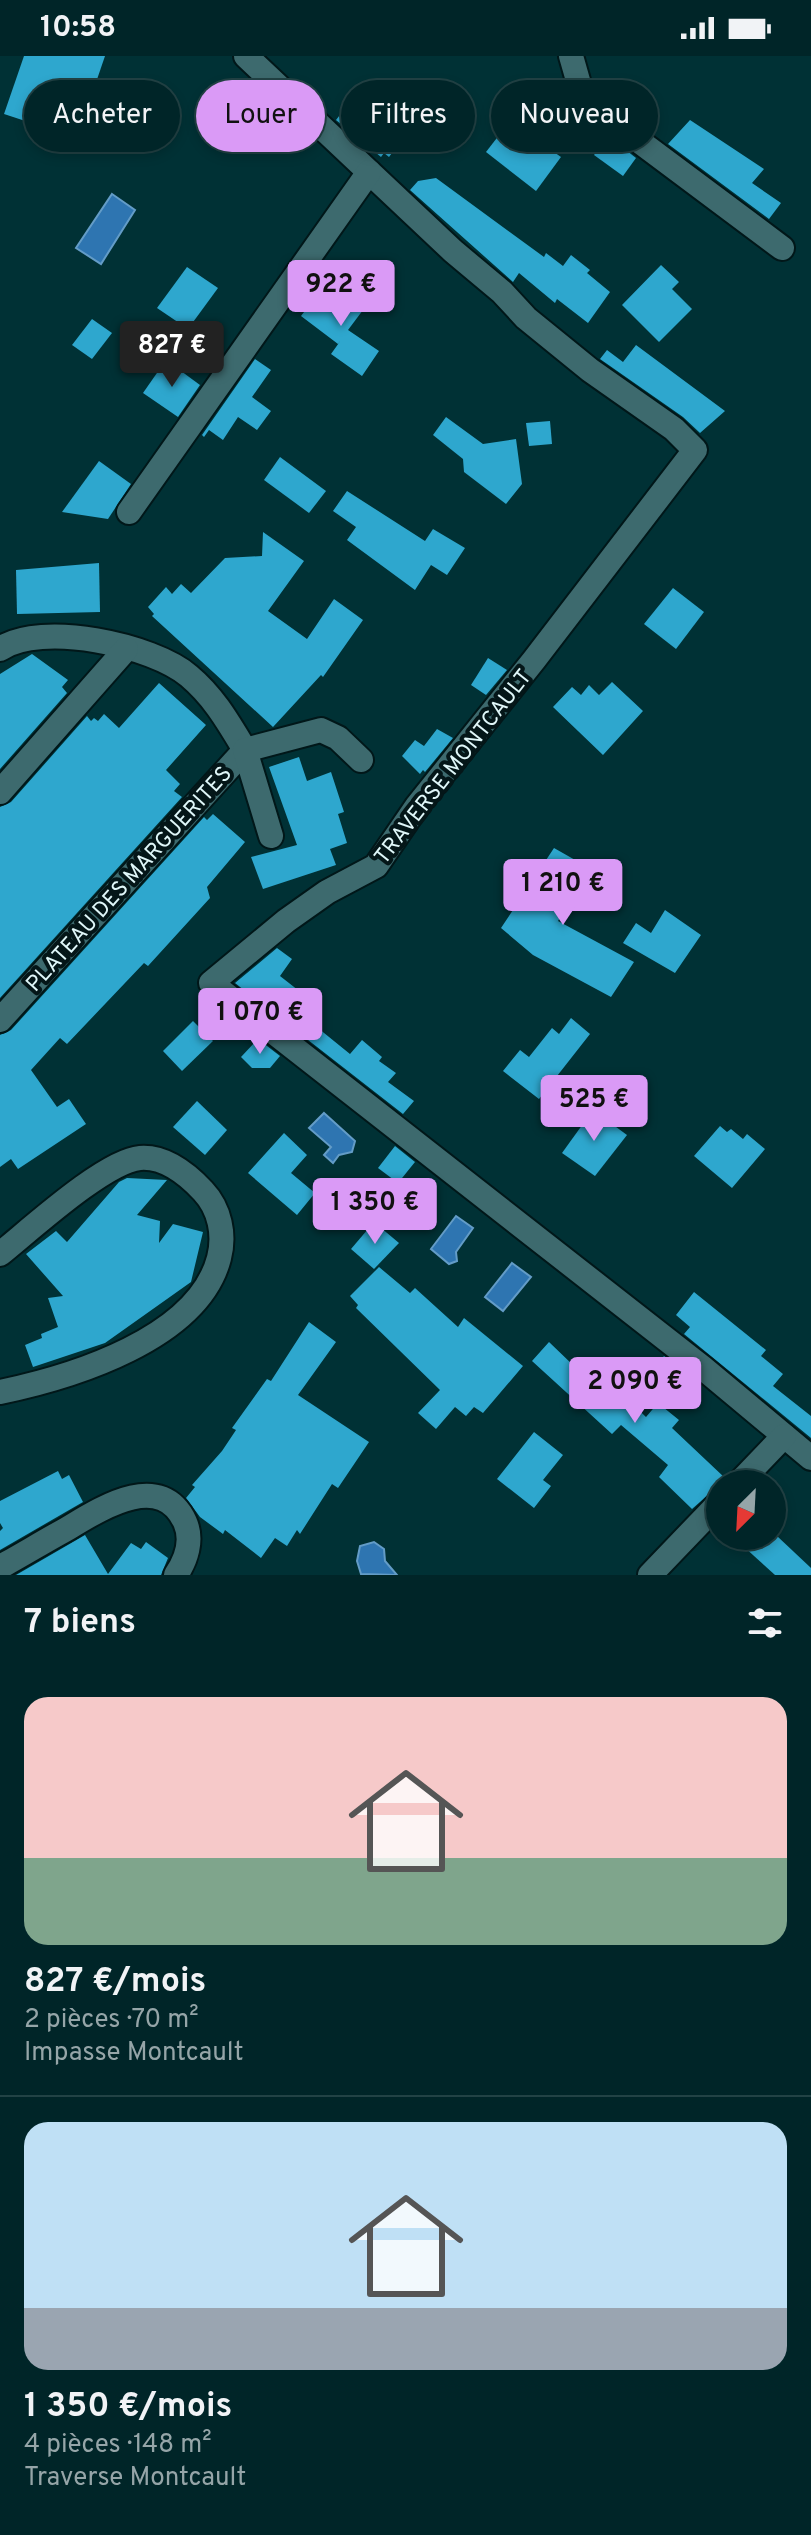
<!DOCTYPE html>
<html lang="fr">
<meta charset="utf-8">
<style>
body{margin:0;font-family:Overpass,sans-serif;background:#0a2d30;color:#f1f3f6;height:100vh;display:flex;flex-direction:column;font-size:30px;white-space:nowrap}
*{box-sizing:border-box;margin:0}
p{font-size:26px;color:#95a5a8}
.icon{flex:none;width:44px;height:44px;fill:none;stroke:currentColor;stroke-width:2;stroke-linecap:round;stroke-linejoin:round}
.map{position:relative;height:1519px;overflow:hidden}
.details{display:flex;flex-direction:column;background:#002528;flex:1}
.details>*{flex:none}
.hud{position:absolute;left:24px;top:24px;width:764px;height:72px;display:flex;gap:16px}
.needle{width:52px;rotate:204deg}
.fabs{position:absolute;left:706px;top:1414px;display:grid;gap:16px}
.fabs a{display:grid;place-items:center;width:80px;height:80px;border-radius:50%;background:#002528;box-shadow:0 4px 12px #0003,0 0 0 2px #224245;font-size:40px}
.price{position:absolute;translate:-50% -68px;padding:0 18px;border-radius:8px;background:#da9af6;color:#111;font-size:26px;line-height:52px;filter:drop-shadow(0 2px 4px #0008)}
.price::after{content:'';position:absolute;left:50%;top:48px;width:24px;height:18px;margin-left:-12px;background:inherit;clip-path:polygon(0 0,100% 0,50% 100%)}
.price.on{background:#222;color:#fff}
ul{padding:0;list-style:none}
li{display:grid;align-content:center;gap:16px;height:424px;padding:0 24px}
li+li{border-top:2px solid #224245}
li span{display:grid;place-items:center;height:248px;border-radius:24px;color:#555}
li>.icon{margin-inline-start:auto}
span .icon{width:144px;height:144px;fill:#fffc;stroke-width:1}
li b{font-size:34px}
h2{display:flex;justify-content:space-between;align-items:center;height:96px;padding:0 24px;font-size:34px}
.chip{padding:0 28px;border-radius:36px;background:#002528;box-shadow:0 4px 12px #0003,0 0 0 2px #224245;font-size:28px;line-height:72px}
.chip.on{background:#da9af6;color:#111}
.status{display:flex;justify-content:space-between;align-items:center;height:56px;padding:0 40px;background:#002528;direction:ltr}
.status svg{height:22px;fill:currentColor}
.map>svg:first-child{display:block}
.water{fill:#2e75b1;stroke:#639cc7;stroke-width:2}
.building{fill:#2ea7ce}
.lines{fill:none;stroke-linecap:round;stroke-linejoin:round}
.minor-casing{stroke:#011719;stroke-width:28}
.minor{stroke:#3d6a6e;stroke-width:24}
.labels{text-anchor:middle;stroke-width:8;stroke-linejoin:round;paint-order:stroke}
.street-label{font-size:22px;fill:#e0f7f9;stroke:#041618}
</style>
<div class="status"><b>10:58</b><svg viewBox="0 0 49 12"><path d="M0 12V9h3v3zM5 12V6h3v6zM10 12V3h3v9zM15 12V0h3v12zM26 1h20v11H26zM47 4h2v5h-2z"/></svg></div>
<div class="map">
<svg width="811" height="1519" viewBox="0 0 811 1519">
<rect width="100%" height="100%" fill="#003135"/>
<g class="water">
<polygon points="112,138 135,154 101,208 76,192"/>
<polygon points="324,1057 355,1085 352,1096 339,1099 333,1107 324,1099 331,1091 309,1072"/>
<polygon points="456,1160 473,1172 456,1196 457,1205 449,1208 431,1193"/>
<polygon points="512,1207 531,1221 503,1255 485,1241"/>
<polygon points="374,1486 384,1493 385,1505 397,1519 361,1518 357,1505 360,1490"/>
</g>
<g class="building">
<polygon points="24,0 105,0 77,82 4,58"/>
<polygon points="366,25 417,64 389,101 384,97 381,101 336,64"/>
<polygon points="690,64 764,113 752,127 781,147 769,163 668,88"/>
<polygon points="510,65 561,101 536,135 486,96"/>
<polygon points="608,80 636,102 623,120 594,99"/>
<polygon points="436,122 544,201 546,197 563,210 571,199 590,214 587,217 610,236 588,267 557,243 555,247 519,217 513,226 410,134 418,125"/>
<polygon points="661,209 679,226 672,233 692,253 659,286 622,249"/>
<polygon points="187,211 218,232 188,273 157,252"/>
<polygon points="327,226 363,254 348,274 379,295 362,320 331,298 341,284 338,288 301,260"/>
<polygon points="92,263 112,277 92,303 72,289"/>
<polygon points="636,289 725,355 700,377 683,361 600,303 607,294 623,306"/>
<polygon points="255,303 271,314 252,341 271,355 257,374 238,361 223,384 209,374 204,381 202,379"/>
<polygon points="166,304 200,329 178,361 143,337"/>
<polygon points="446,361 483,388 516,383 522,428 506,448 464,416 463,403 433,379"/>
<polygon points="550,365 552,388 529,390 526,367"/>
<polygon points="280,401 326,435 309,457 264,424"/>
<polygon points="99,405 131,428 108,463 62,456"/>
<polygon points="347,435 425,485 433,473 465,492 447,519 431,509 415,534 347,484 356,471 333,455"/>
<polygon points="263,476 304,505 268,555 307,583 334,543 363,564 323,621 321,619 273,671 152,560 154,558 148,551 166,531 172,538 181,528 191,537 225,502 262,500"/>
<polygon points="99,507 100,556 17,558 16,514"/>
<polygon points="673,532 704,556 676,593 644,568"/>
<polygon points="32,598 68,624 62,631 67,637 0,713 0,618"/>
<polygon points="488,602 507,614 486,639 471,629"/>
<polygon points="612,626 643,655 603,699 553,651 572,631 581,639 589,629 599,639"/>
<polygon points="159,627 206,669 166,714 180,728 174,735 182,741 0,942 0,751 11,746 87,660 91,665 94,662 98,665 104,658 119,672"/>
<polygon points="437,673 453,682 425,716 423,714 420,718 402,700 415,684 424,690"/>
<polygon points="299,701 307,725 331,716 344,756 338,758 347,787 330,793 336,809 263,833 251,801 297,789 269,711"/>
<polygon points="213,758 245,786 207,831 210,842 148,910 144,907 67,988 60,982 31,1014 57,1051 69,1043 86,1068 18,1113 11,1103 0,1111 0,979 11,974 204,761 207,764"/>
<polygon points="554,792 591,813 558,865 634,906 611,941 533,899 501,872"/>
<polygon points="665,854 701,879 675,917 623,887 636,867 651,877"/>
<polygon points="277,892 292,903 280,920 303,938 292,951 350,998 362,984 382,1001 379,1005 396,1017 388,1026 414,1045 403,1058 235,927"/>
<polygon points="571,962 590,978 539,1043 503,1015 520,994 529,1001 552,972 559,978"/>
<polygon points="193,965 213,985 182,1015 163,995"/>
<polygon points="258,983 280,1000 270,1012 252,1012 241,1001"/>
<polygon points="197,1045 227,1074 205,1099 173,1071"/>
<polygon points="593,1054 627,1079 595,1120 562,1097"/>
<polygon points="720,1070 727,1076 731,1073 743,1083 747,1078 765,1093 732,1132 694,1100"/>
<polygon points="284,1077 307,1099 291,1117 315,1137 297,1159 248,1117"/>
<polygon points="395,1090 415,1106 398,1127 378,1112"/>
<polygon points="127,1122 167,1124 137,1159 160,1165 159,1187 173,1168 203,1176 191,1226 105,1287 33,1311 25,1289 42,1282 41,1278 58,1271 48,1242 63,1240 26,1198 56,1175 67,1186 119,1126"/>
<polygon points="374,1166 399,1187 374,1213 351,1193"/>
<polygon points="379,1211 410,1237 415,1232 458,1271 464,1262 523,1310 483,1357 474,1351 466,1360 455,1351 436,1373 418,1357 440,1334 356,1252 358,1249 350,1240"/>
<polygon points="694,1236 766,1294 761,1300 783,1318 773,1330 811,1360 811,1382 684,1278 690,1271 676,1259"/>
<polygon points="309,1266 336,1286 298,1339 369,1386 338,1432 332,1428 300,1478 297,1474 287,1490 275,1482 261,1502 225,1474 223,1478 200,1461 186,1442 195,1431 192,1429 222,1395 236,1374 232,1372 267,1323 271,1325"/>
<polygon points="549,1286 574,1310 580,1303 592,1314 597,1314 646,1361 658,1347 679,1364 672,1372 725,1422 724,1425 692,1453 659,1421 668,1409 621,1369 612,1378 532,1305"/>
<polygon points="664,1300 685,1317 676,1327 656,1310"/>
<polygon points="534,1376 563,1399 543,1424 551,1430 534,1452 497,1423"/>
<polygon points="58,1415 62,1423 69,1419 83,1446 0,1494 0,1475 3,1472 0,1467 0,1445"/>
<polygon points="85,1479 108,1518 131,1487 141,1493 146,1486 168,1502 161,1519 16,1519"/>
<polygon points="732,1480 777,1480 811,1512 811,1519 775,1519"/>
</g>
<g class="lines">
<g class="minor-casing">
<g id="minor">
<polyline points="246,0 453,195 502,236 526,262 590,314 674,373 695,394 534,604 417,750 376,810 327,836 286,865 211,927 703,1312 811,1402"/>
<polyline points="571,0 581,35 588,47 782,192"/>
<polyline points="129,456 369,116"/>
<path d="M0,593C41,565 153,589 189,620C214,641 228,666 245,694L0,964"/>
<polyline points="0,736 126,593"/>
<polyline points="271,780 245,694 321,674 338,682 361,704"/>
<path d="M0,1198C30,1174 105,1105 140,1102C165,1100 187,1118 203,1135C220,1153 225,1179 219,1202C198,1283 72,1321 0,1336"/>
<polyline points="738,1428 784,1380"/>
<path d="M0,1511C22,1499 43,1486 65,1474C97,1455 160,1412 185,1466C193,1484 186,1504 176,1519"/>
<polyline points="650,1519 720,1446"/>
</g>
</g>
<use href="#minor" class="minor"/>
</g>
<g class="labels">
<g class="street-label">
<text transform="translate(452 710) rotate(-52)" y="8">TRAVERSE MONTCAULT</text>
<text transform="translate(128 822) rotate(-48)" y="8">PLATEAU DES MARGUERITES</text>
</g>
</g>
</svg>
<div class="fabs">
<a><svg class="needle" viewBox="-14 -14 28 28"><path d="M0-13l5 13h-10z" fill="#e53935"/><path d="M0 13l5-13h-10z" fill="#95a5a8"/></svg></a>
</div>
<b class="price" style="left:341px;top:272px">922 €</b>
<b class="price on" style="left:172px;top:333px">827 €</b>
<b class="price" style="left:563px;top:871px">1 210 €</b>
<b class="price" style="left:260px;top:1000px">1 070 €</b>
<b class="price" style="left:594px;top:1087px">525 €</b>
<b class="price" style="left:375px;top:1190px">1 350 €</b>
<b class="price" style="left:635px;top:1369px">2 090 €</b>
<div class="hud">
<a class="chip">Acheter</a>
<a class="chip on">Louer</a>
<a class="chip">Filtres</a>
<a class="chip">Nouveau</a>
</div>
</div>
<section class="details">
<h2>7 biens<svg class="icon" aria-label="filters" viewBox="0 0 24 24"><path d="M4 7h16M4 17h16"/><circle cx="9" cy="7" r="2"/><circle cx="15" cy="17" r="2"/></svg></h2>
<ul>
<li><span style="background:linear-gradient(#f6c9c9 65%,#7fa58c 0)"><svg class="icon" aria-label="home" viewBox="0 0 24 24"><path d="M3 11l9-7 9 7M6 9v11h12V9"/></svg></span><div><b>827 €/mois</b><p>2 pièces · 70 m²</p><p>Impasse Montcault</p></div></li>
<li><span style="background:linear-gradient(#bfe0f5 75%,#9aa5b1 0)"><svg class="icon" aria-label="home" viewBox="0 0 24 24"><path d="M3 11l9-7 9 7M6 9v11h12V9"/></svg></span><div><b>1 350 €/mois</b><p>4 pièces · 148 m²</p><p>Traverse Montcault</p></div></li>
</ul>
</section>
